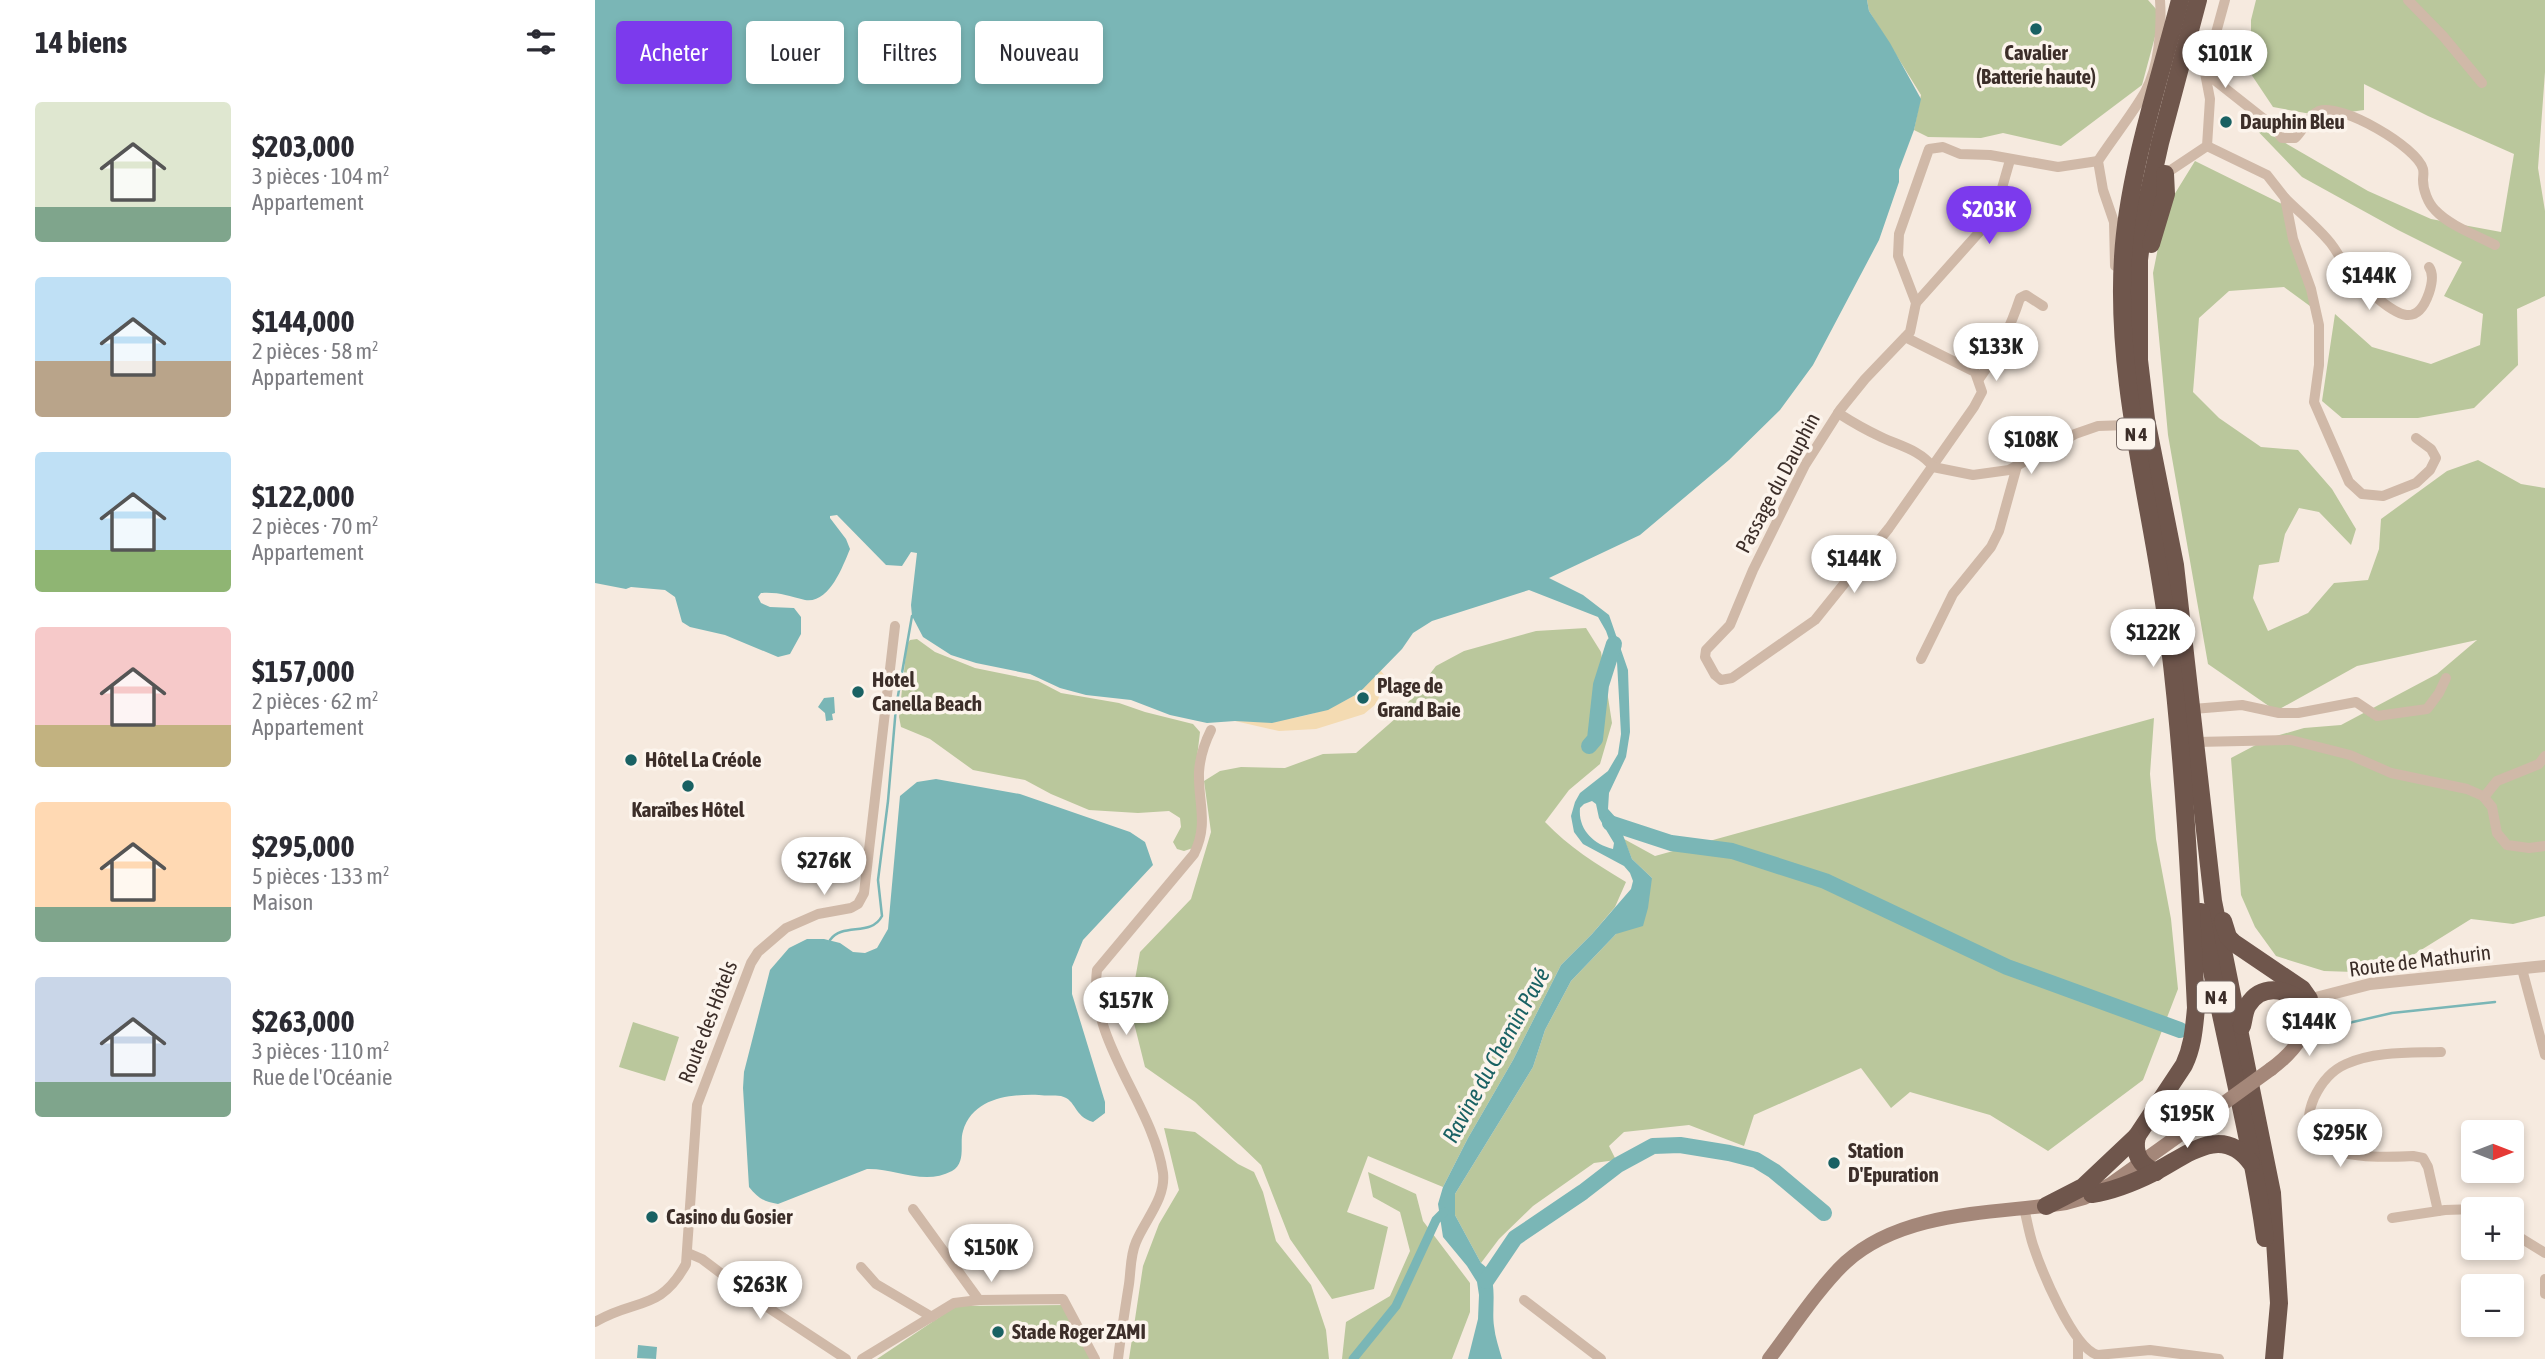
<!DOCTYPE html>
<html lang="fr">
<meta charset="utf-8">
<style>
body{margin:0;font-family:"Asap Condensed",sans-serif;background:#f2f2f3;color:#2b2b33;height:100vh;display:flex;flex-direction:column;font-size:26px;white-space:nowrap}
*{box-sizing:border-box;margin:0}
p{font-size:23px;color:#7c7c81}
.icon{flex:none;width:38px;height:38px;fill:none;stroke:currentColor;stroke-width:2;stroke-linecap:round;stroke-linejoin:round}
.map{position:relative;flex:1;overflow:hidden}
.panel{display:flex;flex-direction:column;background:#fff;width:595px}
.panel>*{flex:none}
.top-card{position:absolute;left:21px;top:21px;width:665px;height:63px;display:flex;gap:14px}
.needle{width:46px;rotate:90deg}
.controls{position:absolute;left:1866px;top:1120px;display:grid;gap:14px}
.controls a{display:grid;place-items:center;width:63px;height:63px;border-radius:7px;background:#fff;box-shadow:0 4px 10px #0003;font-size:35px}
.price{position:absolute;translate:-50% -60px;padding:0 16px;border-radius:24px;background:#fff;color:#222;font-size:23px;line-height:46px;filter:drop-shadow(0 2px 4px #0008)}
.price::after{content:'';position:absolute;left:50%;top:42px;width:21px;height:16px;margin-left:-10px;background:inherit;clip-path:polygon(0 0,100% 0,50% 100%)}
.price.on{background:#7c3aed;color:#fff}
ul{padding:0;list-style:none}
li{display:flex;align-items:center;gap:21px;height:175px;padding:0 35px}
li span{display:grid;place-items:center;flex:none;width:196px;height:140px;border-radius:7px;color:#555}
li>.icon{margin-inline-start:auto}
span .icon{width:84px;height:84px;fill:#fffc;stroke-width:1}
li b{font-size:30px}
h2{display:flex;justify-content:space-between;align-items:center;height:84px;padding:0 35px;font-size:30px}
.tag{padding:0 24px;border-radius:7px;background:#fff;box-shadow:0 4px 10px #0003;font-size:24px;line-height:63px}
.tag.on{background:#7c3aed;color:#fff}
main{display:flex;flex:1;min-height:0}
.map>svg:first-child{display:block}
.green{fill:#bac79c}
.sand{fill:#f4dbb2}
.water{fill:#7ab6b6;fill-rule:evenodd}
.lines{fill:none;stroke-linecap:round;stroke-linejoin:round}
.stream{stroke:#7ab6b6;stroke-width:2.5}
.canal{stroke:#7ab6b6;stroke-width:9}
.river{stroke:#7ab6b6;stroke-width:16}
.minor{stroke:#d0b9a8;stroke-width:10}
.tertiary{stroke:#d0b9a8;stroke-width:12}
.secondary{stroke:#a48779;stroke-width:14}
.trunk{stroke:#6f564c;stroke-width:18}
.secondary-bridge{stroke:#a48779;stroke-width:14}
.poi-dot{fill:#196163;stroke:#fcf4ec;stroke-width:2.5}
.labels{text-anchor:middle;stroke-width:7;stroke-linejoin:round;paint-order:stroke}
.shield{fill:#fcf4ec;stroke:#766964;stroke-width:2}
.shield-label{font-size:19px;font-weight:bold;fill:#3c2e29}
.poi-label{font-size:21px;font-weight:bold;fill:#3c2e29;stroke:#fcf4ec;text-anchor:start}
.street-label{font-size:21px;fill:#3c2e29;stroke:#fcf4ec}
.water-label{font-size:23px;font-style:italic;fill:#196163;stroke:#fcf4ec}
</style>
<main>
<section class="panel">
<h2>14 biens<svg class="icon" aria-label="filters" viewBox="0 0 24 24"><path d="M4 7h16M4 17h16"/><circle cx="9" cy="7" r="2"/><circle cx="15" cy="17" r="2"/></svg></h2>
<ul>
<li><span style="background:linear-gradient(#dfe7d0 75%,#7fa58c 0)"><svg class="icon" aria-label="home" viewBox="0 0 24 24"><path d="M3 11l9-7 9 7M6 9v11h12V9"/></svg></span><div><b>$203,000</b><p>3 pièces · 104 m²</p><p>Appartement</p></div></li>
<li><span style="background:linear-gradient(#bfe0f5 60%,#b9a48a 0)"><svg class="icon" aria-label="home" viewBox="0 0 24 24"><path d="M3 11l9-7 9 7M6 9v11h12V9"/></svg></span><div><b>$144,000</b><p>2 pièces · 58 m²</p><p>Appartement</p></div></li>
<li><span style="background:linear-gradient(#bfe0f5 70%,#8fb573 0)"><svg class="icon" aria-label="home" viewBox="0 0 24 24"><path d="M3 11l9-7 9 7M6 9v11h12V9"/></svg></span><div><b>$122,000</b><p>2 pièces · 70 m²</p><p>Appartement</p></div></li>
<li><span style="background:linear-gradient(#f6c9c9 70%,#c2b280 0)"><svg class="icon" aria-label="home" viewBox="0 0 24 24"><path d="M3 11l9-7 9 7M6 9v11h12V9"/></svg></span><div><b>$157,000</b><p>2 pièces · 62 m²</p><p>Appartement</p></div></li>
<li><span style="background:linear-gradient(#ffd9b3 75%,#7fa58c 0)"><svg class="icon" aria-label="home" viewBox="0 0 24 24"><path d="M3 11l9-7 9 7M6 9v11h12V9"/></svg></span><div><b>$295,000</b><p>5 pièces · 133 m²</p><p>Maison</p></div></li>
<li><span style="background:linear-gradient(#c9d6e8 75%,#7fa58c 0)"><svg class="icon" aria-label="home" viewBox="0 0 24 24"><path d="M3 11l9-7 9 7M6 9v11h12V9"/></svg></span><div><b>$263,000</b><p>3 pièces · 110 m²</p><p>Rue de l'Océanie</p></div></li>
</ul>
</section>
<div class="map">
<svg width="1950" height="1359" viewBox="0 0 1950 1359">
<rect width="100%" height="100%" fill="#f6eadf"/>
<g class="green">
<polygon points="1272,0 1553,0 1561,9 1561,33 1547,85 1466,146 1408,133 1386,138 1333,137 1319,130 1326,95 1274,11"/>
<polygon points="1661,0 1950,0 1950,72 1943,168 1950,211 1950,296 1922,309 1923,365 1879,408 1823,418 1747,418 1727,401 1740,314 1777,347 1836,364 1885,345 1888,314 1849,296 1867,262 1803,230 1707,177 1654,122 1773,191 1836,219 1906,232 1919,154 1833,116 1769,84 1769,110 1727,116 1678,107 1656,74 1656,20"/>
<polygon points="1600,161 1687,204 1719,309 1689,287 1634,291 1604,318 1598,392 1624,418 1666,447 1703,450 1737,489 1761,529 1756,545 1724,512 1704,508 1690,534 1684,562 1664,565 1658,598 1673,631 1713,613 1739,583 1773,580 1784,549 1786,519 1852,471 1883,460 1926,484 1950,488 1950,916 1918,924 1876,919 1789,973 1729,971 1681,956 1660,927 1646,895 1636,758 1674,738 1709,728 1746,725 1842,674 1882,640 1762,666 1681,711 1613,664 1573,435 1558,273 1571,208"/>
<path d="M991,628L1006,652L1017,723L1005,764L974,790L950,822C974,847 1001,864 1031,882L1020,907L997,934L966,965L918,1060L873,1138L848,1187L773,1156L752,1212L793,1227L779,1289L737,1299L695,1239L666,1165L600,1102L550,1067L535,1007L545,952L596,899L616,832L609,781L625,771L646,767L690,768L728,754L761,753L801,718L841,666L869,651L941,631Z"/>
<polygon points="322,639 340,652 380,668 443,681 466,693 524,703 550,712 598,724 605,732 600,775 605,824 598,848 589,851 582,849 578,842 586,827 585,818 574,811 543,813 494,810 456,794 430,780 378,770 335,739 306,727 304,717 312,644 315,640"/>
<polygon points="1559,718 1555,774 1561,839 1576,919 1583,989 1548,1080 1453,1151 1395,1115 1315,1092 1296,1108 1266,1068 1159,1115 1149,1146 1094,1125 1029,1132 1014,1146 1021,1160 999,1163 938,1206 904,1239 886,1263 860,1215 860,1194 938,1067 950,1030 976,981 1021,934 1057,878 1037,859 1029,839 1060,856"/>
<polygon points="38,1022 84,1037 70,1081 24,1067"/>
<polygon points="569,1128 600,1132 643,1164 659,1172 668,1192 681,1241 716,1285 731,1330 734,1359 534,1359 548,1266 564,1224 584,1190"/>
<polygon points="773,1172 821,1194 828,1221 875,1283 875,1312 857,1359 747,1359 751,1322 795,1296 815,1251 805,1212 778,1197"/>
<polygon points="470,1305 498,1359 282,1359 361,1306"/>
</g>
<path class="sand" d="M785,670L792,678L781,704L769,714L721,729L684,731L640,721C685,723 722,718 762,694C770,688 778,678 785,670Z"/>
<g class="water">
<path d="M0,0H1272L1274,11L1295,43L1326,99L1319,130L1304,170V182L1284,240L1218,365L1185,410L1134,460L1045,535L954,578L988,595L1014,615L1033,670L1035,732L1031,757L1014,793L1013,809L1022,819L1037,859L1057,878L1053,908L1048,926L1021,934L976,981L950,1030L938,1067L860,1194V1215L886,1263C905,1275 896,1307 899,1326C900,1337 904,1348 907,1359H873L883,1319L884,1295L882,1282L872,1266L848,1237L843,1204L848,1187L873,1138L918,1060L966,965L997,934L1036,889L1038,881L1035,873L1029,866L988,844L979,832L976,816L980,802L985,793L1013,771L1023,754L1026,734L1022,662L1011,631L1003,617L934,590L837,621L818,633L807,649L764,693L733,710L677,723L640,721L612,723L575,715L536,700L491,695L465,688L435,674L381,663L356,655L328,637L317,616L316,605L322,553L316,552L307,566L291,565L242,515L235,516V518L251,539L255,549C247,568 234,604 210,600C192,596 185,592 166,593L163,597L166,603L175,607L199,608L206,617V634L195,654L183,657L130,635L95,627L87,622L80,597L70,590L36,587L31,589L0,583ZM997,801L1001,804L1004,818L1019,843L1018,849C998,844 983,829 985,808L989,804Z"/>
<polygon points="239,697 240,713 237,714 238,720 231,721 230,713 223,707 229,698"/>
<path d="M341,779L425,794L535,832L550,842L558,865L488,940L477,967V994L510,1102V1113L498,1122C478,1116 482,1100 466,1096C459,1095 451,1096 444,1095C414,1094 378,1098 368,1131C364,1143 372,1162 357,1171C329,1186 300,1168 272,1169L183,1204C169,1202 163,1198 154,1187L148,1088L149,1072L175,970L194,948L212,939H229L245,943L258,952L270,953L282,948L293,929L305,796L322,782Z"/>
<polygon points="43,1345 62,1347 61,1359 42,1358"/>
</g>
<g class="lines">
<g class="stream">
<path d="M235,940C248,922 276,937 287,916L283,880L293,801L301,707L317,616"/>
<polyline points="1736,1027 1797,1013 1900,1002"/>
</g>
<polyline class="canal" points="758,1359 801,1306 841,1220 849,1212"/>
<g class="river">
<polyline points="994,746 1000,739 1006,685 1019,644"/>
<polyline points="1015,823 1076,843 1137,851 1230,881 1412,967 1585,1030"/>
<polyline points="891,1281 920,1238 988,1192 1023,1165 1058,1146 1085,1145 1134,1153 1161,1160 1179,1171 1229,1213"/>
</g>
<g class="minor">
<polyline points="1813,0 1848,36 1887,83"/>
<path d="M1598,63L1679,127L1687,138H1700C1708,131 1714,115 1724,111C1747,103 1822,147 1828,169C1829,173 1828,177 1828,180C1828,190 1833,203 1840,210C1855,226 1881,235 1900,245"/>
<polyline points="1612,146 1672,175 1690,198 1698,239 1716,289 1724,325 1724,365 1719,402 1754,482 1767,494 1788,496 1821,483 1835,470 1841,458 1836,449 1821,438"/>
<polyline points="1570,174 1612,146 1615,99 1610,73 1630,0"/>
<path d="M1690,198C1704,212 1720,225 1733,240C1743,251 1748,265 1757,276C1763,285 1773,291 1782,298C1803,315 1822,328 1834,293C1837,284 1839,274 1834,267"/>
<path d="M1520,266L1519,222L1508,190L1503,161C1518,138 1536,116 1550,92C1564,66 1567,29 1565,0"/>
<polyline points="1321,303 1388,228 1405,195 1415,160"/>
<polyline points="1310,337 1380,372 1387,392 1379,407 1294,528 1220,620 1137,678 1126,680 1120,675 1110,657 1111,650 1135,625 1158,570 1210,465 1245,410 1270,379 1315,332 1321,303 1303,256 1304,234 1334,149 1348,147 1365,154 1395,155 1463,167 1503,161"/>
<path d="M1384,379C1403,353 1415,329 1425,298L1431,295L1448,306"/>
<path d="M1243,413C1257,422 1271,430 1286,437C1305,446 1325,450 1338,467L1378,475L1414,470L1480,434L1503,426L1532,425"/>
<polyline points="1326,659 1358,594 1396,547 1404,531 1422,466"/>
<polyline points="1598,709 1647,705 1684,713 1703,713 1761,702 1782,716 1832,709 1844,693 1851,678"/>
<polyline points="1601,742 1696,740 1755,755 1796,773 1872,789 1888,796 1897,807 1902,833 1912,845 1934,848 1950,846"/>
<polyline points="1889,797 1902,781 1944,764 1950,756"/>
<polyline points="1927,969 1950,1055"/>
<path d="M1429,1208C1432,1220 1434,1233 1438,1245C1446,1269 1478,1349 1503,1355L1555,1350L1624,1359"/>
<polyline points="318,1209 384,1300"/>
<path d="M1843,1211L1833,1167L1828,1158L1818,1156C1779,1158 1692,1162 1719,1098C1726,1083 1735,1071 1751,1064C1780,1051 1815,1053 1846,1052"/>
<polyline points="1797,1218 1850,1210 1881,1209"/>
<polyline points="1916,1232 1950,1253"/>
<polyline points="93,1253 107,1259 160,1299 251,1359"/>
<polyline points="266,1267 281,1284 337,1317"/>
<polyline points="1950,1279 1950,1294"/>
<polyline points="929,1300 1006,1359"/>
<path d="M0,1322C40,1298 65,1312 91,1264L102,1105L156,963L163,952L191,928L223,914L256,908L263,904L269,893L300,626"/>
<polyline points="267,1359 359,1303 384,1300 468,1299 500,1359"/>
<path d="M523,1359C526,1334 530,1309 534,1284C536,1270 535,1256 541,1242C550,1220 571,1198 568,1173C558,1105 493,1040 502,970L599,854C614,824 603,803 604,772C605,757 609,744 616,730"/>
<polyline points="1483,1359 1483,1340"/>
</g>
<polyline class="tertiary" points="1709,1001 1775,984 1950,966"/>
<g class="secondary">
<path d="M1676,1069C1699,1052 1718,1030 1714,999"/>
<path d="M1174,1359C1196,1330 1225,1286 1251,1262C1309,1210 1399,1214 1471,1203L1489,1198L1516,1184L1618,1111"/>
</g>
<g class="trunk">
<polyline points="1603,0 1565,143 1550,210 1544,260 1544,360 1551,419 1580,565 1618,901 1677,1193 1684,1303 1679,1359"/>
<polyline points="1556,244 1571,194 1570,174"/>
<path d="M1606,912C1624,1021 1655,1129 1670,1238"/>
<polyline points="1628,921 1633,937 1639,943 1707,989 1714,999"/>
<path d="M1647,1026C1649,1019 1649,1011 1653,1005C1666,984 1690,988 1706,1001"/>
<path d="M1542,1136C1538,1153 1545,1166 1561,1172"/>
<path d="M1497,1194C1519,1191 1540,1182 1560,1172C1591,1156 1627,1123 1656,1163"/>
<path d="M1451,1206L1488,1187L1542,1136L1589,1065C1598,1046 1599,1028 1601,1008C1595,885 1589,761 1574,639C1559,512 1520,386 1528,257C1533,173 1564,82 1585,0"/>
</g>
<polyline class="secondary-bridge" points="1618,1111 1676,1069"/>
</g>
<g class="poi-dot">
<circle cx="1441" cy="29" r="7"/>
<circle cx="1631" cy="122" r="7"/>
<circle cx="263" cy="692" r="7"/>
<circle cx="768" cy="698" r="7"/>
<circle cx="36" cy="760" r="7"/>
<circle cx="93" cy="786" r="7"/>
<circle cx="1239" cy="1163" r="7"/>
<circle cx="57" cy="1217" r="7"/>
<circle cx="403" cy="1332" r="7"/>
</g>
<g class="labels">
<g class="shield">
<rect x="1522" y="418.5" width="38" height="31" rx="5"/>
<rect x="1602" y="981.5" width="38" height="31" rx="5"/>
</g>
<g class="shield-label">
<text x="1541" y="441">N 4</text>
<text x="1621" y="1004">N 4</text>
</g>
<g class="poi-label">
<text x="1441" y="60" text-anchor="middle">Cavalier<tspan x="1441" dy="24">(Batterie haute)</tspan></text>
<text x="1645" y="129">Dauphin Bleu</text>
<text x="277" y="687">Hotel<tspan x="277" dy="24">Canella Beach</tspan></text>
<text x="782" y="693">Plage de<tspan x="782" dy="24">Grand Baie</tspan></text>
<text x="50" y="767">Hôtel La Créole</text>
<text x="93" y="817" text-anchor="middle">Karaïbes Hôtel</text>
<text x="1253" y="1158">Station<tspan x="1253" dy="24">D'Epuration</tspan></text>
<text x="71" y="1224">Casino du Gosier</text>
<text x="417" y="1339">Stade Roger ZAMI</text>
</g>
<g class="street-label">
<text transform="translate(1183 483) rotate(-62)" y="7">Passage du Dauphin</text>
<text transform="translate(1825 961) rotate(-7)" y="7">Route de Mathurin</text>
<text transform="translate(113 1022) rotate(-69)" y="7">Route des Hôtels</text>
</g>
<g class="water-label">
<text transform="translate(901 1055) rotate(-61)" y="8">Ravine du Chemin Pavé</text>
</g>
</g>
</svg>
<div class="controls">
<a><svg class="needle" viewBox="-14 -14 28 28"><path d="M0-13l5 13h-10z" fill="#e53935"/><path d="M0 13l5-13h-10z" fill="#7c7c81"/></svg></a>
<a>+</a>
<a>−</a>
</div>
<b class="price" style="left:1630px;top:90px">$101K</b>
<b class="price on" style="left:1394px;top:246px">$203K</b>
<b class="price" style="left:1774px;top:312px">$144K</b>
<b class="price" style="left:1401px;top:383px">$133K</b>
<b class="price" style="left:1436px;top:476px">$108K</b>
<b class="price" style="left:1259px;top:595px">$144K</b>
<b class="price" style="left:1558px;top:669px">$122K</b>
<b class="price" style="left:229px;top:897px">$276K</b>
<b class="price" style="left:531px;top:1037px">$157K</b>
<b class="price" style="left:1714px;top:1058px">$144K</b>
<b class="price" style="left:1592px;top:1150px">$195K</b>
<b class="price" style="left:1745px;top:1169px">$295K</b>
<b class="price" style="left:396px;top:1284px">$150K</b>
<b class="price" style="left:165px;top:1321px">$263K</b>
<div class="top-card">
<a class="tag on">Acheter</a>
<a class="tag">Louer</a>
<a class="tag">Filtres</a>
<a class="tag">Nouveau</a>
</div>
</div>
</main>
